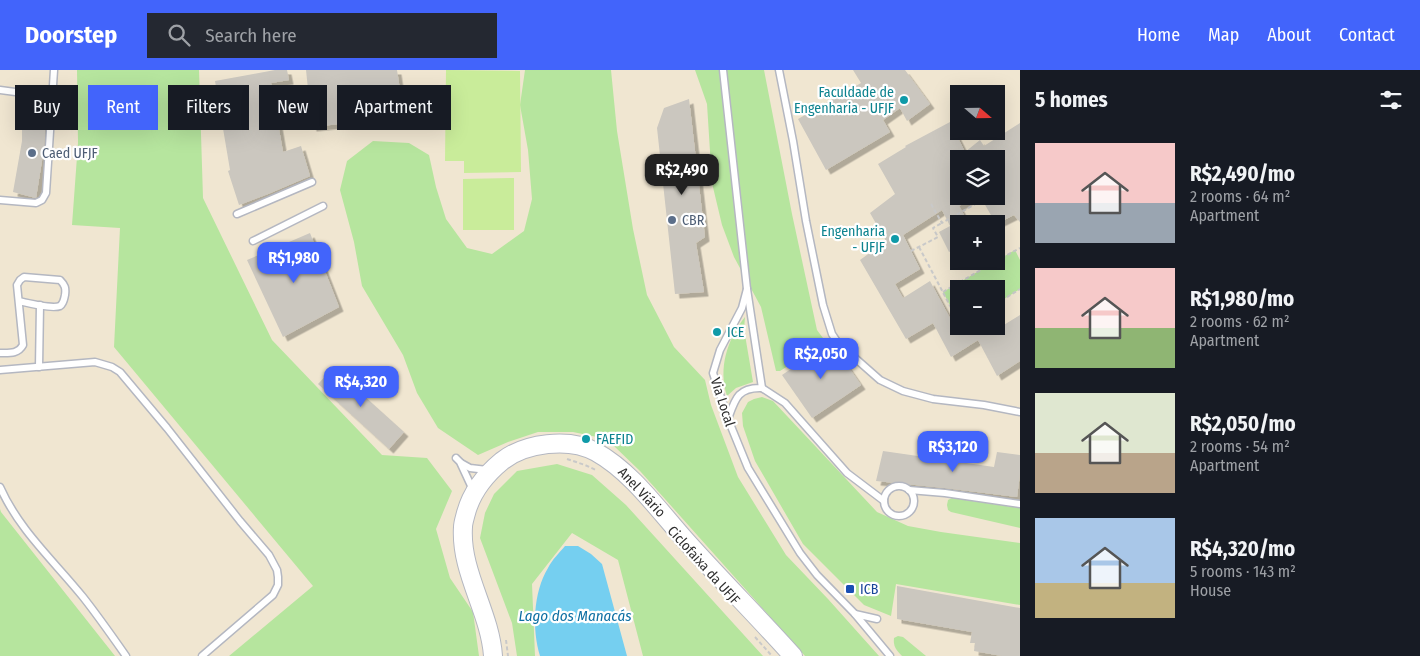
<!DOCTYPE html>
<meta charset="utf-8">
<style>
body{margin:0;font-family:"Fira Sans Condensed",sans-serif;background:#242831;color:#f1f3f6;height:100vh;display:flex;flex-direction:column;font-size:19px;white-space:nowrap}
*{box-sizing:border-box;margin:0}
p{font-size:16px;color:#9ea1a6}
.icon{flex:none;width:28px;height:28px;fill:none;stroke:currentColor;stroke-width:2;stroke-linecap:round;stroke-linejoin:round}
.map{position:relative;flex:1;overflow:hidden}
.sheet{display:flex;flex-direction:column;background:#171b24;width:400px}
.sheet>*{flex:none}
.top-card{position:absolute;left:15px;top:15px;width:475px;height:45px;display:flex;gap:10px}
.needle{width:32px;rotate:110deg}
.controls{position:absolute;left:950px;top:15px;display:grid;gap:10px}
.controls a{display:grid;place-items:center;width:55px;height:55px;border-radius:0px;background:#171b24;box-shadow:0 5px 20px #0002;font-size:25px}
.price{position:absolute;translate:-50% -42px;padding:0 11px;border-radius:10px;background:#4264fb;color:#fff;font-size:16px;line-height:32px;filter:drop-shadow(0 1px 2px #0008)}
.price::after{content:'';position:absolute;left:50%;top:30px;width:15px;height:11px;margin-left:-8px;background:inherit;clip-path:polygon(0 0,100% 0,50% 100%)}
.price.active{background:#222;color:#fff}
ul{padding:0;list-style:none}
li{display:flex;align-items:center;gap:15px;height:125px;padding:0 15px}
li span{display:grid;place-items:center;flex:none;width:140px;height:100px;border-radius:0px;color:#555}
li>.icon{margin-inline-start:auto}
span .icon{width:60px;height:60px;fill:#fffc;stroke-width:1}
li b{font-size:21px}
h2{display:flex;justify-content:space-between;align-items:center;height:60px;padding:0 15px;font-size:21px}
.pill{padding:0 18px;border-radius:0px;background:#171b24;box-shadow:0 5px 20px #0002;font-size:18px;line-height:45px}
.pill.active{background:#4264fb;color:#fff}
header{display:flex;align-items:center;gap:30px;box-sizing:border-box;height:70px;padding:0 25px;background:#4264fb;color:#fff}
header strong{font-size:24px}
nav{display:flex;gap:28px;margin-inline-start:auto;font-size:18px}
.search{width:350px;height:45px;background:#242831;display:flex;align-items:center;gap:12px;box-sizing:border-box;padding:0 18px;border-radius:0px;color:#9ea1a6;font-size:19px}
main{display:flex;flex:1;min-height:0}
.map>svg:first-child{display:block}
.education{fill:#f0e6d1;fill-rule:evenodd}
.green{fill:#b6e59e}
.pitch{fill:#c9ec9a}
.water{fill:#75cff0}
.building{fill:#cbc7bf;filter:url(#shadow)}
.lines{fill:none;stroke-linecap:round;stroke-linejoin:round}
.service-casing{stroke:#b4b7c1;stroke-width:9}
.secondary-casing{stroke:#b4b7c1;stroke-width:20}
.path{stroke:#c9c9c9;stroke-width:2;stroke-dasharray:4 2.5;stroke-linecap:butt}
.service{stroke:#fff;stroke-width:6}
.secondary{stroke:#fff;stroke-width:18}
.culture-dot{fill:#0f9aa8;stroke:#fff;stroke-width:2}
.service-dot{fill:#5c6f8a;stroke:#fff;stroke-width:2}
.transit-dot{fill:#1a4fb4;stroke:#fff;stroke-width:2}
.labels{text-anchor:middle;stroke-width:4.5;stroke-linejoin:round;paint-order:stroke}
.culture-label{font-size:14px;fill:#0d838f;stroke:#fff;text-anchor:end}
.service-label{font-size:14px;fill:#4e5e75;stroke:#fff;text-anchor:start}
.street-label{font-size:14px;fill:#2e2e2e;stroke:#fff}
.transit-label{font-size:14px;fill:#164399;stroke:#fff;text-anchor:start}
.water-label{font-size:15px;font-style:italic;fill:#0d6fa3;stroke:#fff}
</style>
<header>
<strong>Doorstep</strong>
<div class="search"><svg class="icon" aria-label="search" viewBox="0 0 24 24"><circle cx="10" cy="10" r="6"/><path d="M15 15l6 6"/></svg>Search here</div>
<nav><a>Home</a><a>Map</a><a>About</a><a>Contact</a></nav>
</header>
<main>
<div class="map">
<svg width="1020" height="586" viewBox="0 0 1020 586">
<defs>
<filter id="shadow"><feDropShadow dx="4.5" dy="4.5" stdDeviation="0" flood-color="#0004"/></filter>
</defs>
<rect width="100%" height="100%" fill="#efe9e1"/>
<path class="education" d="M0,0H1020V586H0ZM959,24H996V61H959ZM959,89H996V126H959ZM959,154H996V191H959ZM959,219H996V256H959Z"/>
<g class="green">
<polygon points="77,0 199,0 203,128 272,270 382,385 427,388 452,421 436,459 450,508 473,542 479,586 229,586 313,516 114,277 120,158 72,155 78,73"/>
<polygon points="525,0 611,0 617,61 633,159 647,225 674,277 705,310 711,335 738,407 786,485 828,529 879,586 805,586 640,401 615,377 597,367 573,362 538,362 508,372 478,385 438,358 417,323 403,285 362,216 354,172 340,120 347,91 373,71 409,73 429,85 436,117 446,149 467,178 492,184 524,161 532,129 528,80 520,35"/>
<polygon points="695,0 764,0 792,144 817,260 826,272 780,301 776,301 761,237 734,187 722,155 712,113 707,34"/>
<polygon points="1015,180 1020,190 1020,219 996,234 996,219 959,219 959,246 956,247 943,222"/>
<path d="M745,247L744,259L753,312L736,318L727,326C718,298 727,270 745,247Z"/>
<polygon points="762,327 773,331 877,442 908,456 941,462 1020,473 1020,535 896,514 891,546 864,535 803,474 755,391 743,356 742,343 748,332 754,329"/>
<polygon points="557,394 592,405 626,435 763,586 643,586 618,490 572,463 532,514 535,586 517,586 512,553 480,468 485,443 494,424 517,401"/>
<polygon points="952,428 1020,438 1020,458 951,442 948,440 947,435 948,430"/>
<polygon points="0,439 1,442 115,586 0,586"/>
<path d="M898,566L903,567L926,586H902C896,580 893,576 894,568Z"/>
</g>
<g class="pitch">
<polygon points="446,0 520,1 521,102 464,103 464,91 445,91"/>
<polygon points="514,108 514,160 463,160 463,109"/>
</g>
<path class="water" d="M565,476H578L591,484L602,494L627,586H540C532,559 533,523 548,498C552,490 559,483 565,476Z"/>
<g class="building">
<polygon points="275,0 287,0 289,10 271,13 283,82 301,76 310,106 268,124 239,135 228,101 230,100 215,11"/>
<polygon points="306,0 397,0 404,47 312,57"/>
<polygon points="853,0 905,0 930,34 907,51 900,38 883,50 890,62 826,100 798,49 861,13"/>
<polygon points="689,29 705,167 696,173 704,222 675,224 657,58 664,38"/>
<polygon points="44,38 45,62 44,78 36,128 13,122 22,71 22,41"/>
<polygon points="950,52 965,82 980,70 984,76 1020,53 1020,152 1014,145 996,154 980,126 996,126 996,89 959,89 959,126 975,126 959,136 969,154 959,154 959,177 949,182 939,162 950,156 942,140 903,165 920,199 895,214 903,228 930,211 951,250 959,246 959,256 991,256 994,261 1020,245 1020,291 997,306 978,270 951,287 933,253 906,269 860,190 886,171 870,143 895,124 878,94 906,77 905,76"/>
<polygon points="310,163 339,237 283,267 247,190"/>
<polygon points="831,272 861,315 812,348 782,305"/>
<polygon points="333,298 404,362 389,379 318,314"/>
<polygon points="883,381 994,397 997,382 1020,385 1020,404 1017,427 945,418 876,411"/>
<polygon points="897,516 1020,538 1020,586 1002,586 974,581 975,573 970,573 972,562 897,549"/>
</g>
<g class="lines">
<g class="service-casing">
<g id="service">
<path d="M723,0L747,219L762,318C738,317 735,329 728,349"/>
<polyline points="779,0 793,71 806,151 823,235 832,264 838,273 880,310 903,321 933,329 984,335 1020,342"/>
<polyline points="0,20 53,27"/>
<polyline points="0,130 36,133 42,130 46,123 54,0"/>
<polyline points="237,144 312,112"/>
<polyline points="253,171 323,136"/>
<polyline points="747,219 742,238 720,280 713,303 728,349 748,398 800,483 817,505 855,544 890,586"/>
<path d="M0,283C10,283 18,284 23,275L17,215L20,210L24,207L60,210C65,215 66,218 65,225C64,229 64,233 60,236C53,239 27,233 19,231"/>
<polyline points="39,297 40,235"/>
<polyline points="0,300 95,292 112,297 120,302 167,358 240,451 269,485 277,500 278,507 278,515 273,525 202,586"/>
<polyline points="762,318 785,333 847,403 884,431"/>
<polyline points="456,388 460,392 473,420"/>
<polyline points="461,393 470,398 487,400"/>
<circle cx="899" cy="431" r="15"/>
<path d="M0,417C19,460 54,491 83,527C98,546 112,566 126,586"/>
<polyline points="909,420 945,423 1020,434"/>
<polyline points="855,544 877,549"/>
</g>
</g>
<g class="secondary-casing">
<path id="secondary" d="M493,586C490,542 460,502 463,457C463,453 465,447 466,443C472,421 485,405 502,391C525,373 569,367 596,382C632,402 659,441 687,472C722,511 758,547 793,586"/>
</g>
<g class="path">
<polyline points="931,134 942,153 982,130"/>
<polyline points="919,177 956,247"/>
<polyline points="911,181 938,167 933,158 942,153"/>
<polyline points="996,191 1020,178"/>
<polyline points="943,222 996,191"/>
<polyline points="996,234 1020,219"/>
<polyline points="567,389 585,395 596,400"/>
<polyline points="755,567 772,586"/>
<polyline points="506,570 508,586"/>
</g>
<use href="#service" class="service"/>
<use href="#secondary" class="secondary"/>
</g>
<g class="culture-dot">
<circle cx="904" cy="30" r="5"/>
<circle cx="895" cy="169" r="5"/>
<circle cx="717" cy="262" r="5"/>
<circle cx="586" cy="369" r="5"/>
</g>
<g class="service-dot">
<circle cx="32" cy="83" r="5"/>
<circle cx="672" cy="150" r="5"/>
</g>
<rect class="transit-dot" x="845" y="514" width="10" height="10" rx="2.5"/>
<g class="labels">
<g class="culture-label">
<text x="894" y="27">Faculdade de<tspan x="894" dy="16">Engenharia - UFJF</tspan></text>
<text x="885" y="166">Engenharia<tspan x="885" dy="16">- UFJF</tspan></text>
<text x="727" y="267" text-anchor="start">ICE</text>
<text x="596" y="374" text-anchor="start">FAEFID</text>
</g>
<g class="service-label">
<text x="42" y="88">Caed UFJF</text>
<text x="682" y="155">CBR</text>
</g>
<g class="street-label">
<text transform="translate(723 332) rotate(72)" y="5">Via Local</text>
<text transform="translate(642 422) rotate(47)" y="5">Anel Viário</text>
<text transform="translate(704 495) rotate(48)" y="5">Ciclofaixa da UFJF</text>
</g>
<g class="transit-label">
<text x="860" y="524">ICB</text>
</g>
<g class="water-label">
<text x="575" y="551">Lago dos Manacás</text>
</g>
</g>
</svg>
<div class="controls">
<a><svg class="needle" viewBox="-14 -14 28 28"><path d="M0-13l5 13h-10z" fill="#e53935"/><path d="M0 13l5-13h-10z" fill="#9ea1a6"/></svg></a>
<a><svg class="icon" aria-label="layers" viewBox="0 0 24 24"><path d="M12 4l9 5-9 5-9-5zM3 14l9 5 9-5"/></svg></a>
<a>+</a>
<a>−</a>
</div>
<b class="price active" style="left:682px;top:126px">R$2,490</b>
<b class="price" style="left:294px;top:214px">R$1,980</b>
<b class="price" style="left:821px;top:310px">R$2,050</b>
<b class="price" style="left:361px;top:338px">R$4,320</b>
<b class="price" style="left:953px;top:403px">R$3,120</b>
<div class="top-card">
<a class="pill">Buy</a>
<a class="pill active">Rent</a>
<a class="pill">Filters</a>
<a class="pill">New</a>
<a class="pill">Apartment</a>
</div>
</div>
<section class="sheet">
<h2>5 homes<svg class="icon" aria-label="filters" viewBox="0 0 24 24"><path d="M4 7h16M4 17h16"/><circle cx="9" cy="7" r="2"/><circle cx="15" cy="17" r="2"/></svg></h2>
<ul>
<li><span style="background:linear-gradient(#f6c9c9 60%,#9aa5b1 0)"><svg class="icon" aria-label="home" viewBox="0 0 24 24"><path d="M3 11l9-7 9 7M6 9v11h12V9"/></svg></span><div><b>R$2,490/mo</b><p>2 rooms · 64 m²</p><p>Apartment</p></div></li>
<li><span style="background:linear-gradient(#f6c9c9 60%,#8fb573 0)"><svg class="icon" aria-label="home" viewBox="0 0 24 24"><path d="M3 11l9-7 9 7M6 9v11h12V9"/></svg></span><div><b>R$1,980/mo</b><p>2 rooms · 62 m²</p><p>Apartment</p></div></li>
<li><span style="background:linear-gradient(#dfe7d0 60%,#b9a48a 0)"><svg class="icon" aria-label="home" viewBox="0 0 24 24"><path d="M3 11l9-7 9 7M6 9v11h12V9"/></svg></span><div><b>R$2,050/mo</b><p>2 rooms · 54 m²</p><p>Apartment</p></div></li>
<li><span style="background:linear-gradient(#a9c7e8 65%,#c2b280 0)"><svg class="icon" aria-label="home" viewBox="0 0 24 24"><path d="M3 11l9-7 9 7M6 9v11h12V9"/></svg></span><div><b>R$4,320/mo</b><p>5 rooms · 143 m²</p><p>House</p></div></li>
</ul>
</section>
</main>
